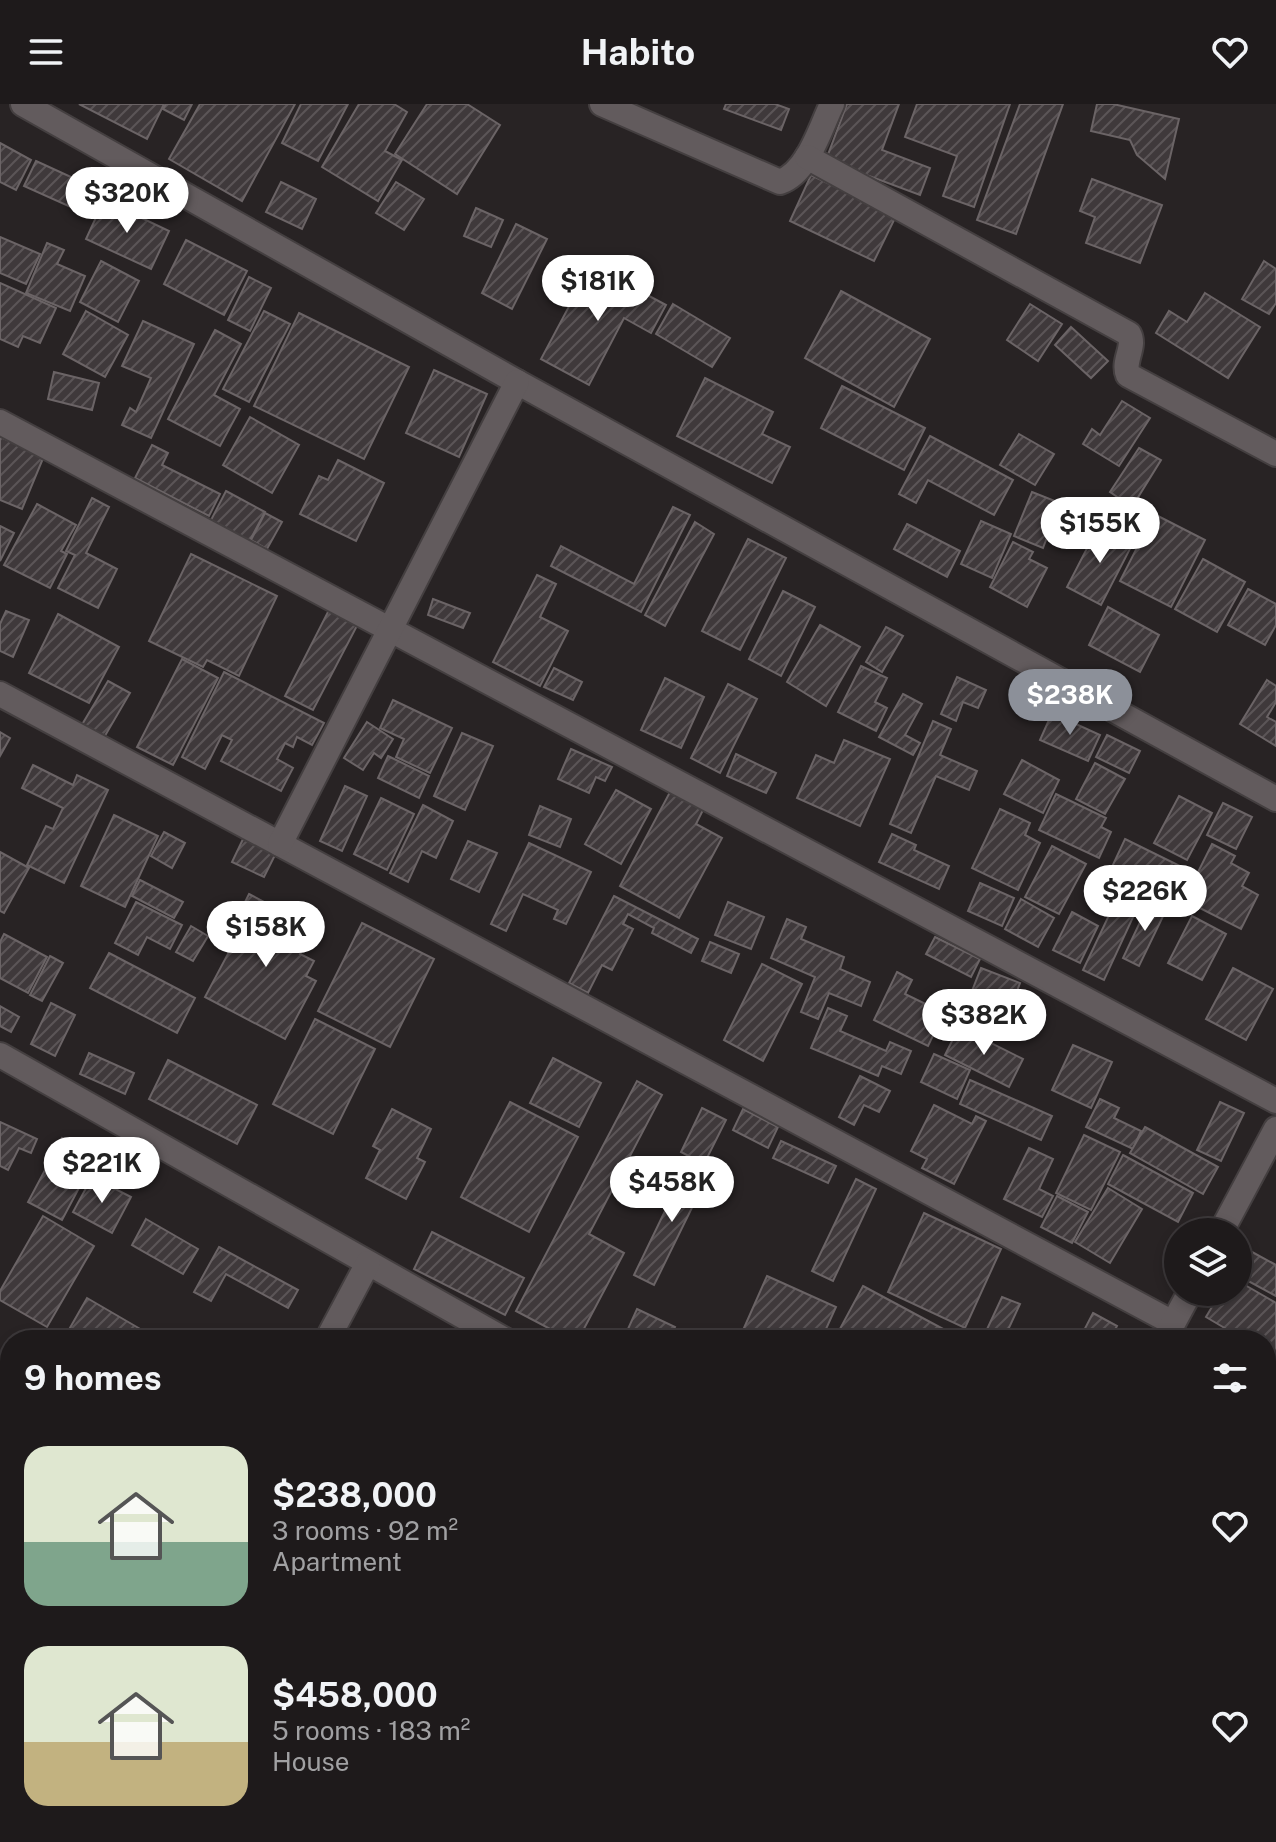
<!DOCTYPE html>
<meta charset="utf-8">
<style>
body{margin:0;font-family:"Public Sans",sans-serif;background:#2b2728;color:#f1f3f6;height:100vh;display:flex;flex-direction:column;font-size:30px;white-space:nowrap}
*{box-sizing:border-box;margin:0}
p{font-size:26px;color:#a1a1a3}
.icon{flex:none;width:44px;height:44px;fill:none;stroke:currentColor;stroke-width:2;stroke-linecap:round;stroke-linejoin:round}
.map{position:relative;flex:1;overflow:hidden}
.panel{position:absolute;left:0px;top:1226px;width:1276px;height:512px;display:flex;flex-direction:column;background:#1e1a1b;border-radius:32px 32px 0 0;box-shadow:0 4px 12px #0003,0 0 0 2px #3c383a}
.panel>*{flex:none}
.fabs{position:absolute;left:1164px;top:1114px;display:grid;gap:16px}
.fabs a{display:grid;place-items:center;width:88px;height:88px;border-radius:50%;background:#1e1a1b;box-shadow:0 4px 12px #0003,0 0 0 2px #3c383a;font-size:40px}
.price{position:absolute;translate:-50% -68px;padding:0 18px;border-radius:28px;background:#fff;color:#222;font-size:26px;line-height:52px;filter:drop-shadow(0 2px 4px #0008)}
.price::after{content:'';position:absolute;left:50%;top:48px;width:24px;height:18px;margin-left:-12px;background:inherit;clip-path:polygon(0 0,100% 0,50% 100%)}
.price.current{background:#8c9099;color:#fff}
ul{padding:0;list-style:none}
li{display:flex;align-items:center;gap:24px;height:200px;padding:0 24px}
li span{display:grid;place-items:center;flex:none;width:224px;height:160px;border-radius:24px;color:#555}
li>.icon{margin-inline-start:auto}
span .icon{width:96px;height:96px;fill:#fffc;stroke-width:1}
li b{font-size:34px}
h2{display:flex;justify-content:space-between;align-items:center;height:96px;padding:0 24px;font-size:34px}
header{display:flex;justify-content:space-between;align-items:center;height:104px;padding:0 24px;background:#1e1a1b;font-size:36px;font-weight:700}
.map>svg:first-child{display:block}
.building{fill:url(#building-hatch);stroke:#6b6466;stroke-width:2}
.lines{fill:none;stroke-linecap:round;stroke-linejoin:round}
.minor-casing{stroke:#443f40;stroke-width:28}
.major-casing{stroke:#443f40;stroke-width:28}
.minor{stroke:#625b5d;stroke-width:24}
.major{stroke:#ba6583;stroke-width:24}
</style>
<header><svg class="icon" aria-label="menu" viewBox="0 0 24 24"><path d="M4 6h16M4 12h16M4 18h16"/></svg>Habito<svg class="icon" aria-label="heart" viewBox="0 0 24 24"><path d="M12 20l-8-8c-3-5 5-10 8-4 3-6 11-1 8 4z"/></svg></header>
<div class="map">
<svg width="1276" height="1738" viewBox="0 0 1276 1738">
<defs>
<pattern id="building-hatch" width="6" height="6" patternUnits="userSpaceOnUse" patternTransform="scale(2)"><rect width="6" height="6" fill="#3f393b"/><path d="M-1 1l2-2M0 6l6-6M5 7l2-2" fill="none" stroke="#5b5557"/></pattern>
</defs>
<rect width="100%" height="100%" fill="#282324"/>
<g class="building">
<polygon points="79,0 164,0 147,35"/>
<polygon points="166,0 192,0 184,16 163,5"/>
<polygon points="200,0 295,0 242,97 169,55"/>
<polygon points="301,0 348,0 318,57 282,39"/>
<polygon points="359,0 394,0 407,8 385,47 402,56 378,97 322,63"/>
<polygon points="427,0 467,0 500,21 457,90 395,50"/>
<polygon points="726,0 775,0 789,5 781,26 724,5"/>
<polygon points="847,0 899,0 882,46 930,64 920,91 826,56"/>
<polygon points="917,0 1010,0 974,103 943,92 957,52 905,33"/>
<polygon points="1020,0 1063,0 1016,130 977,116"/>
<polygon points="1097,0 1113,0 1179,15 1165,75 1137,51 1130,36 1091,27"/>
<polygon points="0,39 31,56 16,86 0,78"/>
<polygon points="36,57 95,84 84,109 24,82"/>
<polygon points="811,71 896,112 874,157 790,117"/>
<polygon points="1092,75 1162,101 1140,159 1086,139 1095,113 1080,107"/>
<polygon points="281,78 316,95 302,125 266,108"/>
<polygon points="396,78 424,95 404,126 376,109"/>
<polygon points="104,96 169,127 151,165 86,135"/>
<polygon points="476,104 503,116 491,143 464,132"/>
<polygon points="516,120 547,135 512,205 482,189"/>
<polygon points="0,133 40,150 26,180 0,169"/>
<polygon points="186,136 247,167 224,211 164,180"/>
<polygon points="47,139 64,146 57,160 85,172 70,207 26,189"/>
<polygon points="101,157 139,177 118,218 80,198"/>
<polygon points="1264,157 1276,165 1276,199 1269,210 1242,195"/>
<polygon points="591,161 666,201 651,229 624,214 589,281 541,255"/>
<polygon points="249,173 271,184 250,227 228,216"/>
<polygon points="0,179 56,204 40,239 23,232 18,243 0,235"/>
<polygon points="841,187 930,235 894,303 805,254"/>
<polygon points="1205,189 1260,223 1228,274 1156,229 1169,207 1187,218"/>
<polygon points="673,200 730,234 712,263 656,230"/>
<polygon points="1030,200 1062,220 1038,257 1007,236"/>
<polygon points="86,207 128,231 105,273 63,250"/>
<polygon points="264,207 290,220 249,298 223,285"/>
<polygon points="299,209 409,263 364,355 254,302"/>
<polygon points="143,217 194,240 151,334 122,321 130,304 136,308 151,274 122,262"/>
<polygon points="1071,223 1108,257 1091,274 1055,241"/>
<polygon points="215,226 241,240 214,291 240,305 220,342 168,315"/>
<polygon points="434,266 487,290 459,353 406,329"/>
<polygon points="54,268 99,279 92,306 48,295"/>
<polygon points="705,274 773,308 762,330 790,343 772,379 677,332"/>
<polygon points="842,282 925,324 904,366 821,324"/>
<polygon points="1122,297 1150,314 1119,362 1083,340 1092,325 1100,331"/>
<polygon points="250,313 299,341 272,389 223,361"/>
<polygon points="1019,330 1054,350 1035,381 1000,361"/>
<polygon points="930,332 1013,376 994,411 928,376 916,399 899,390"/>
<polygon points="0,333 44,352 22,405 0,396"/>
<polygon points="152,341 168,349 162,361 220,390 209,412 135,374"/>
<polygon points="1139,344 1161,356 1132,403 1110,388"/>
<polygon points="338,356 384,379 356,437 300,410 319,372 328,376"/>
<polygon points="226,387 265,408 249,438 210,418"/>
<polygon points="1032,388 1085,409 1075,433 1051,423 1043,444 1014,432"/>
<polygon points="92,394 109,403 86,449 117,465 98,504 58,484 75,451 66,447"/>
<polygon points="37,400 76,421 61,447 67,450 50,484 4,461"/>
<polygon points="673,403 690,411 641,508 551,462 561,442 634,480"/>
<polygon points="265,409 282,418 267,445 251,436"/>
<polygon points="1154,410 1205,436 1171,503 1120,477"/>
<polygon points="981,417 1011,430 992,474 961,460"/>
<polygon points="695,418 714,430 665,522 645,511"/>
<polygon points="907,420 960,447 947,473 894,445"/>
<polygon points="1099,421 1133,439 1101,501 1067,483"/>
<polygon points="0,422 14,429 0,457"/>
<polygon points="748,435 786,454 740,546 702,527"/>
<polygon points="1013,438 1033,448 1029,455 1047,464 1027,503 990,483"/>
<polygon points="191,450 277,492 239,572 207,556 203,563 149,537"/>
<polygon points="1203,455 1245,478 1217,528 1175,505"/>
<polygon points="537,471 556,480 540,513 568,527 540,582 493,558"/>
<polygon points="1248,485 1276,500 1276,521 1265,541 1228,521"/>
<polygon points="783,487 815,503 781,572 749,555"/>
<polygon points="433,495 470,509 463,524 428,511"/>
<polygon points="331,502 360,516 313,606 285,592"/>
<polygon points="1108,503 1159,531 1140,568 1089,541"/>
<polygon points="6,507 29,516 13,553 0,547 0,520"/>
<polygon points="58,510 119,543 89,599 29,569"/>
<polygon points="820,521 860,543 826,602 787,578"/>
<polygon points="886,523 903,532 882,568 866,558"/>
<polygon points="182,555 218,574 173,661 137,643"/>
<polygon points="861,562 887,574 875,598 887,604 876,627 838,608"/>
<polygon points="554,564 582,578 573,596 544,583"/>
<polygon points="224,568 324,619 312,641 297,633 293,643 285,639 277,655 293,664 281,687 221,657 232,636 222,631 205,665 182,653"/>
<polygon points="957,573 986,586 978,604 963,598 956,617 941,610"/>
<polygon points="665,574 704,593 681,644 641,626"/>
<polygon points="1267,576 1276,582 1276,598 1267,613 1276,618 1276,642 1240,620"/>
<polygon points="108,577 130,589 102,637 80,624"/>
<polygon points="728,580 757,595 720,669 691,654"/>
<polygon points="903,590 922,600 905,631 920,639 913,651 879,633"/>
<polygon points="393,596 452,624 430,669 396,653 404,635 380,624"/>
<polygon points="1052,609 1100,631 1088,657 1040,636"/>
<polygon points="933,617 951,625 940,651 977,667 969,686 936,672 911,729 890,720"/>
<polygon points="367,618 393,635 381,654 374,649 363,666 344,654"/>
<polygon points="0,628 10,634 0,652"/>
<polygon points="462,629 493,642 465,706 434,692"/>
<polygon points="1107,631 1140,647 1129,669 1096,653"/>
<polygon points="844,636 890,655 860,722 797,694 816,651 834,659"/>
<polygon points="571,645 612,663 605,677 596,673 589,689 558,675"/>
<polygon points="736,650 776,669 766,689 727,672"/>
<polygon points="388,652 429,672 419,694 378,674"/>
<polygon points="1022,656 1059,676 1043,709 1004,690"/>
<polygon points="1095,659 1125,675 1105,710 1076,695"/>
<polygon points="33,661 73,681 77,671 108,686 64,779 27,761 46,722 53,725 63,704 22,684"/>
<polygon points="345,682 367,692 342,747 320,737"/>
<polygon points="616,686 651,705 621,760 585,740"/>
<polygon points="670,688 703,706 696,720 722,734 679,814 620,782"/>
<polygon points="1056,690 1106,714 1101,723 1111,728 1099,754 1039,726"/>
<polygon points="1179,692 1212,709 1187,756 1154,739"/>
<polygon points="381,694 414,710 387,766 354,750"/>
<polygon points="1223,699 1252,713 1236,745 1207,731"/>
<polygon points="423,701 453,717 436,754 422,747 408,778 390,769"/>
<polygon points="540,702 571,715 560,743 529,731"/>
<polygon points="1000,705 1030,719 1025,731 1040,739 1018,786 972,764"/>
<polygon points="114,711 158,732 125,803 81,782"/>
<polygon points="164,728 185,739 172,764 151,752"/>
<polygon points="892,730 916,741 914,746 949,762 939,785 879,758"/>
<polygon points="243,735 276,749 264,773 232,758"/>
<polygon points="1125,735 1190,767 1176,796 1111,765"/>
<polygon points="468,737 497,749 479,788 451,775"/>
<polygon points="529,739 591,768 566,820 554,815 558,806 523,790 506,827 491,820"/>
<polygon points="1212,740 1235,752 1231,759 1249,769 1242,782 1258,791 1241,825 1184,796"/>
<polygon points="1052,742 1086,760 1059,810 1025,793"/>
<polygon points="0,748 29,764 4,809 0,807"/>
<polygon points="140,776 183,798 174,814 132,792"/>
<polygon points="980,779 1014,794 1002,822 968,807"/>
<polygon points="1120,788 1140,798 1104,876 1083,866"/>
<polygon points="249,790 313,824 300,850 314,857 306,872 316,877 285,935 205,893 246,816 238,812"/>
<polygon points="614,792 698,835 691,849 652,829 654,824 628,810 623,820 633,825 612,866 602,861 588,889 569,879"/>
<polygon points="1021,795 1054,814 1038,843 1005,825"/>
<polygon points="1150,797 1167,804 1139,862 1123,854"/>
<polygon points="136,798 182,821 170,845 147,833 138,851 115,839"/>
<polygon points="728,798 764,813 751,845 715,831"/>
<polygon points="1072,808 1098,822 1080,859 1053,846"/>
<polygon points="1192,812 1226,830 1202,876 1168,859"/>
<polygon points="787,815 806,823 801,835 844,853 840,865 870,878 861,902 829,889 818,915 801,908 815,873 771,854"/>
<polygon points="362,819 434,855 390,943 318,907"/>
<polygon points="191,822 208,832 193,857 176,848"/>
<polygon points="4,830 47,853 28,889 0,874 0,838"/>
<polygon points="935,833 980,855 971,873 926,850"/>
<polygon points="710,838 739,850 731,869 702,857"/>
<polygon points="109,849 195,894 177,929 90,884"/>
<polygon points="50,852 63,859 42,897 30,891"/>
<polygon points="762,860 802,880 763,957 724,936"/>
<polygon points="981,864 1020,879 1014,895 993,887 977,928 959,920"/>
<polygon points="1233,864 1273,885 1246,936 1206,915"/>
<polygon points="897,868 912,876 905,890 944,909 928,942 874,916"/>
<polygon points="51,899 75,911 55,952 31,940"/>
<polygon points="0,902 19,913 11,928 0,922"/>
<polygon points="828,904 847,912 840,927 886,947 890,938 911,947 901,970 882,962 878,972 811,944"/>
<polygon points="315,915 375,945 333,1030 273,1000"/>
<polygon points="959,923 1023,955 1009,983 945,951"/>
<polygon points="1073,941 1112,958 1091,1004 1052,986"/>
<polygon points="89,949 134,969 125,990 80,970"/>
<polygon points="934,950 970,966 957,995 921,978"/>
<polygon points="553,954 601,979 579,1023 530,999"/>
<polygon points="168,956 257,1001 237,1040 149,995"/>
<polygon points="860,972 890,987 879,1008 864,1001 854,1021 839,1013"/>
<polygon points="970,976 1052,1012 1041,1036 960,1000"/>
<polygon points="637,977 662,991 589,1130 624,1149 578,1236 571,1236 516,1207"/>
<polygon points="1100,995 1119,1004 1114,1014 1141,1027 1133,1045 1086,1023"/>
<polygon points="510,998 578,1033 529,1128 461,1093"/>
<polygon points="1220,998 1244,1009 1221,1057 1197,1046"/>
<polygon points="934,1001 972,1020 976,1012 986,1017 954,1080 922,1064 927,1055 911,1047"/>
<polygon points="702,1004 726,1016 704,1060 681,1048"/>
<polygon points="392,1005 431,1025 417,1054 425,1058 406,1095 366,1074 380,1046 373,1042"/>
<polygon points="743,1005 778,1023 768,1044 733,1026"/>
<polygon points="0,1018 37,1035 31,1049 19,1044 8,1066 0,1062"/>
<polygon points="1145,1023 1218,1063 1203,1090 1130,1049"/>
<polygon points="1084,1031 1120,1048 1091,1106 1056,1089"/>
<polygon points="62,1034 96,1052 62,1116 28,1098"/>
<polygon points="781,1037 836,1062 828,1079 773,1054"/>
<polygon points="1029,1044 1053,1055 1039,1085 1053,1092 1042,1113 1004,1095"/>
<polygon points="1123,1051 1193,1089 1178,1118 1108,1080"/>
<polygon points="696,1058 711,1065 654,1181 634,1171 680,1076 685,1079"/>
<polygon points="92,1073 131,1093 112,1129 73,1108"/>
<polygon points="856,1075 876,1085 833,1177 812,1167"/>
<polygon points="1108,1084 1142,1105 1110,1159 1075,1138"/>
<polygon points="1057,1092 1088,1108 1072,1139 1041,1123"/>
<polygon points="924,1109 1001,1145 965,1224 888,1188"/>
<polygon points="43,1112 94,1142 47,1223 0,1196 0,1187"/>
<polygon points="146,1115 198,1145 183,1170 132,1141"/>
<polygon points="432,1128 524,1174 505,1211 414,1165"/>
<polygon points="219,1143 298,1186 288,1204 226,1170 211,1197 194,1188"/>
<polygon points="1252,1148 1276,1161 1276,1192 1239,1172"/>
<polygon points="767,1172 836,1203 821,1236 748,1236 740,1233"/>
<polygon points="1238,1177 1276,1199 1276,1254 1266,1248 1266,1236 1245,1236 1206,1213 1221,1188 1238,1188"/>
<polygon points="863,1182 945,1226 939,1236 834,1236"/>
<polygon points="1002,1193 1020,1200 1007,1228 1025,1236 982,1236"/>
<polygon points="87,1194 154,1233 152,1236 63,1236"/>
<polygon points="637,1205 675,1223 669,1236 623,1236"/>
<polygon points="1093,1209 1117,1222 1110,1236 1079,1236"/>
<polygon points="1276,1294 1276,1415 1266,1409 1266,1311"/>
<polygon points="0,1398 10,1403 10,1447 0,1441"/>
<polygon points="1266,1416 1276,1421 1276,1445 1266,1440"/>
<polygon points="1276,1486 1276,1573 1266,1567 1266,1504"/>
<polygon points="10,1523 10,1568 0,1564 0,1551"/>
<polygon points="10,1681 10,1728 44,1728 39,1738 0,1738 0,1700"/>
<polygon points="68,1728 91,1728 108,1738 63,1738"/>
<polygon points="99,1728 127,1728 121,1738 116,1738"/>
<polygon points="285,1728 349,1728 366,1738 279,1738"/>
<polygon points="369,1728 429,1728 423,1738 376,1738 366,1733"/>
<polygon points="476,1728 522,1728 516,1738 494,1738"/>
<polygon points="576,1728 624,1728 618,1738 592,1738"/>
<polygon points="657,1728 703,1728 697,1738 673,1738"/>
<polygon points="913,1728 951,1728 946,1738 908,1738"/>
<polygon points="953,1728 980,1728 975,1738"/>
<polygon points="1037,1728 1092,1728 1088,1738 1033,1738"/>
<polygon points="1147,1728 1191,1728 1186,1738 1141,1738"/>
</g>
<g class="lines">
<g class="minor-casing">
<g id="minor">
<polyline points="23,0 517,278 1276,695"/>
<path d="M602,0L780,78C808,68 820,25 832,0"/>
<path d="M807,53L1129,230C1136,243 1122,257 1128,271L1276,350"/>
<polyline points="0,318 1276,997"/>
<polyline points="0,590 1173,1219"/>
<polyline points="280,740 517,278"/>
<polyline points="0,951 505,1236"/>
<polyline points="1221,1128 1276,1025"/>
<polyline points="327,1236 368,1159"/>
<polyline points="1164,1236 1190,1188"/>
<polyline points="0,1275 10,1280"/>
<polyline points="0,1620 10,1625"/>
<polyline points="1266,1651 1276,1656"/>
<polyline points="194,1728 212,1738"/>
<polyline points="151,1738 157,1728"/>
<polyline points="561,1738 566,1728"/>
<polyline points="883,1738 889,1728"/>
</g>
</g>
<g class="major-casing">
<g id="major">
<polyline points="1266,1698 1276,1678"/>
<polyline points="1245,1738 1250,1728"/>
</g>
</g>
<use href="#minor" class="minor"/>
<use href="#major" class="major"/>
</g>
</svg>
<div class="fabs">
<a><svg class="icon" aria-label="layers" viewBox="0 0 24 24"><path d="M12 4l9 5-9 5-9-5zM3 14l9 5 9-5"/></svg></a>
</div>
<b class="price" style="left:127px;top:131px">$320K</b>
<b class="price" style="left:598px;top:219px">$181K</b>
<b class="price" style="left:1100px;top:461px">$155K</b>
<b class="price current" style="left:1070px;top:633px">$238K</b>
<b class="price" style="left:1145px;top:829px">$226K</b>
<b class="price" style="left:266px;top:865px">$158K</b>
<b class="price" style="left:984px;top:953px">$382K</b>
<b class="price" style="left:102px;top:1101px">$221K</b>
<b class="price" style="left:672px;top:1120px">$458K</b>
<section class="panel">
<h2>9 homes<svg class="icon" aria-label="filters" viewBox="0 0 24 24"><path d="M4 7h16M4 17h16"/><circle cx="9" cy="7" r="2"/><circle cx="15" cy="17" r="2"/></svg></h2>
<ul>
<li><span style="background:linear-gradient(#dfe7d0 60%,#7fa58c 0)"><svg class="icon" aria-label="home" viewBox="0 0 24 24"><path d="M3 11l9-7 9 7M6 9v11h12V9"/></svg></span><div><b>$238,000</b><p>3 rooms · 92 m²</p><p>Apartment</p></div><svg class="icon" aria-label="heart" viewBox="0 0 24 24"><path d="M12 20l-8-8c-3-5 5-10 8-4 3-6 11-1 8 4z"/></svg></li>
<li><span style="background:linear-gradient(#dfe7d0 60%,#c2b280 0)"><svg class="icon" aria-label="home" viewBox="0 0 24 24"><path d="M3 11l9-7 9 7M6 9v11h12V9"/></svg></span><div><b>$458,000</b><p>5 rooms · 183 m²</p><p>House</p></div><svg class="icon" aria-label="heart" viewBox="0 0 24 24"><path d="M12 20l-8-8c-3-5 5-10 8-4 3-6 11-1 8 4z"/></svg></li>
</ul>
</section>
</div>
